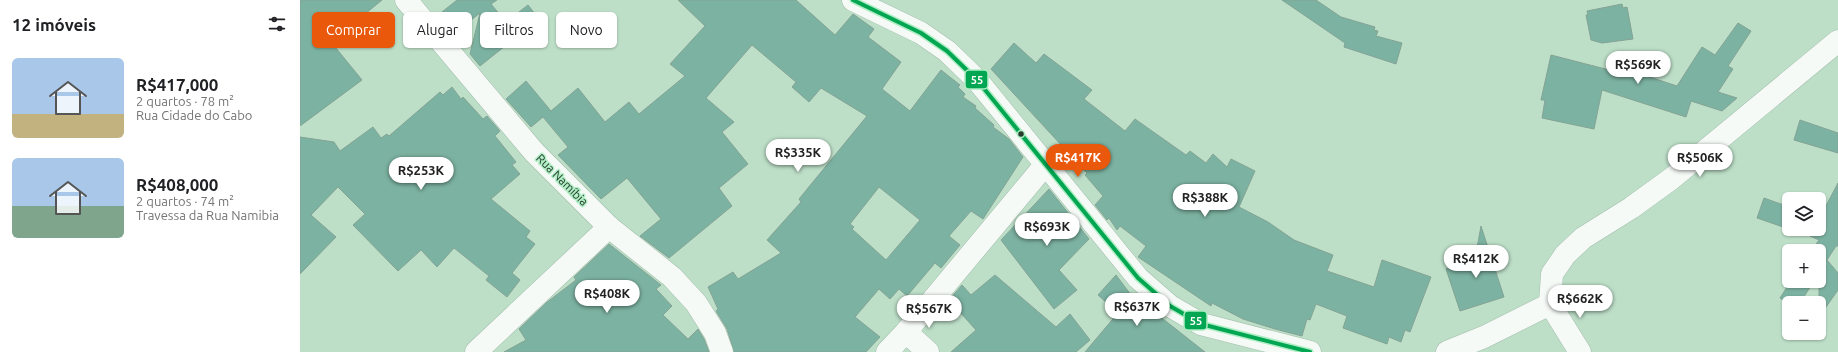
<!DOCTYPE html>
<html lang="pt">
<meta charset="utf-8">
<style>
body{margin:0;font-family:Ubuntu,sans-serif;background:#f6f6f6;color:#202124;height:100vh;display:flex;flex-direction:column;font-size:15px;white-space:nowrap}
*{box-sizing:border-box;margin:0}
p{font-size:13px;color:#757577}
.icon{flex:none;width:22px;height:22px;fill:none;stroke:currentColor;stroke-width:2;stroke-linecap:round;stroke-linejoin:round}
.map{position:relative;flex:1;overflow:hidden}
.details{display:flex;flex-direction:column;background:#fff;width:300px}
.details>*{flex:none}
.guide{position:absolute;left:12px;top:12px;width:380px;height:36px;display:flex;gap:8px}
.buttons{position:absolute;left:1482px;top:192px;display:grid;gap:8px}
.buttons a{display:grid;place-items:center;width:44px;height:44px;border-radius:6px;background:#fff;box-shadow:0 1px 3px #0004;font-size:20px}
.price{position:absolute;translate:-50% -34px;padding:0 9px;border-radius:14px;background:#fff;color:#222;font-size:13px;line-height:26px;filter:drop-shadow(0 1px 2px #0008)}
.price::after{content:'';position:absolute;left:50%;top:24px;width:12px;height:9px;margin-left:-6px;background:inherit;clip-path:polygon(0 0,100% 0,50% 100%)}
.price.selected{background:#ea580c;color:#fff}
ul{padding:0;list-style:none}
li{display:flex;align-items:center;gap:12px;height:100px;padding:0 12px}
li span{display:grid;place-items:center;flex:none;width:112px;height:80px;border-radius:6px;color:#555}
li>.icon{margin-inline-start:auto}
span .icon{width:48px;height:48px;fill:#fffc;stroke-width:1}
li b{font-size:17px}
h2{display:flex;justify-content:space-between;align-items:center;height:48px;padding:0 12px;font-size:17px}
.tag{padding:0 14px;border-radius:6px;background:#fff;box-shadow:0 1px 3px #0004;font-size:14px;line-height:36px}
.tag.selected{background:#ea580c;color:#fff}
main{display:flex;flex:1;min-height:0}
.map>svg:first-child{display:block}
.building{fill:#7cb2a1;stroke:#84a395;fill-rule:evenodd}
.lines{fill:none;stroke-linecap:round;stroke-linejoin:round}
.street-casing{stroke:#a3bdab;stroke-width:23}
.secondary-casing{stroke:#a3bdab;stroke-width:23}
.street{stroke:#f5faf7;stroke-width:22}
.secondary{stroke:#f5faf7;stroke-width:22}
.bus-1-casing{stroke:#afedc3;stroke-width:7}
.bus-1{stroke:#00a651;stroke-width:4}
.bus-dot{fill:#253e2d;stroke:#afedc3;stroke-width:1.5}
.labels{text-anchor:middle;stroke-width:3;stroke-linejoin:round;paint-order:stroke}
.street-label{font-size:12px;fill:#253e2d;stroke:#afedc3}
.line-badge{stroke:#afedc3;stroke-width:1.5}
.badge-label{font-size:11px;text-anchor:middle;font-weight:bold;fill:#fff}
</style>
<main>
<section class="details">
<h2>12 imóveis<svg class="icon" aria-label="filters" viewBox="0 0 24 24"><path d="M4 7h16M4 17h16"/><circle cx="9" cy="7" r="2"/><circle cx="15" cy="17" r="2"/></svg></h2>
<ul>
<li><span style="background:linear-gradient(#a9c7e8 70%,#c2b280 0)"><svg class="icon" aria-label="home" viewBox="0 0 24 24"><path d="M3 11l9-7 9 7M6 9v11h12V9"/></svg></span><div><b>R$417,000</b><p>2 quartos · 78 m²</p><p>Rua Cidade do Cabo</p></div></li>
<li><span style="background:linear-gradient(#a9c7e8 60%,#7fa58c 0)"><svg class="icon" aria-label="home" viewBox="0 0 24 24"><path d="M3 11l9-7 9 7M6 9v11h12V9"/></svg></span><div><b>R$408,000</b><p>2 quartos · 74 m²</p><p>Travessa da Rua Namibia</p></div></li>
</ul>
</section>
<div class="map">
<svg width="1538" height="352" viewBox="0 0 1538 352">
<rect width="100%" height="100%" fill="#bddfc8"/>
<g class="building">
<polygon points="0,0 82,0 31,42 62,80 0,126"/>
<polygon points="157,0 197,0 191,4 206,22 228,5 239,19 180,66 170,54 180,13 153,34 137,16"/>
<path d="M378,0H496L535,35L553,14L574,29L568,37L601,62L582,89L610,111L641,70L660,85L658,87L665,94L663,97L676,106L675,108L694,125L693,127L709,139L723,157L683,219L671,211L649,236L660,245L641,268L635,263L607,296L599,289L590,299L579,289L555,317L580,337L566,352H434L427,329L416,311L418,309L408,287L433,272L438,279L481,253L467,240L501,202L499,199L567,116L521,88L509,102L492,87L496,82L452,45L406,98L434,122L422,132L448,164L419,188L432,206L369,258L340,236L361,219L327,178L301,199L258,155L268,147L243,117L231,127L206,99L226,81L251,111L278,88L305,122L329,102L339,114L385,76L370,64L405,26ZM579,187L620,220L586,260L552,229L554,227L550,224Z"/>
<polygon points="982,0 1016,0 1041,17 1075,27 1074,30 1078,31 1076,36 1102,43 1096,64 1044,47 1045,43"/>
<polygon points="1322,4 1323,8 1327,7 1333,39 1302,43 1291,40 1286,15 1288,15 1287,11"/>
<polygon points="1438,23 1451,31 1428,66 1433,69 1418,92 1437,98 1422,111 1391,101 1386,117 1302,90 1294,129 1242,118 1245,100 1241,100 1251,55 1317,72 1319,67 1377,86 1402,47 1415,55"/>
<polygon points="714,43 736,63 744,54 792,90 784,99 825,131 835,119 886,155 890,151 906,163 913,154 927,167 931,159 955,171 939,207 968,222 994,240 1033,255 1027,271 1074,287 1082,260 1131,277 1110,332 1105,330 1101,342 1089,337 1087,344 1043,328 1047,316 1016,304 1010,320 1007,319 1002,336 975,329 943,319 912,303 911,306 838,257 846,246 820,226 817,230 809,218 807,220 795,205 803,196 785,175 787,173 691,69"/>
<polygon points="152,87 161,99 163,97 183,119 187,116 200,131 195,136 216,162 212,165 220,174 191,199 230,231 226,237 235,244 212,273 220,280 207,297 186,280 189,276 154,248 137,267 121,250 98,271 53,225 65,214 38,187 11,215 36,237 0,274 0,137 34,142 40,151 73,127 81,138 87,134 89,136 140,92 143,95"/>
<polygon points="1500,120 1538,133 1538,153 1494,140"/>
<polygon points="1538,183 1538,246 1536,246 1527,260 1538,273 1538,290 1519,317 1519,251 1511,251 1519,240 1510,236 1513,229 1519,229 1519,219"/>
<polygon points="749,189 789,239 759,270 777,290 754,309 701,240"/>
<polygon points="1464,198 1489,207 1489,229 1457,218"/>
<polygon points="1181,226 1204,297 1160,311 1146,269 1175,259"/>
<polygon points="309,244 361,285 356,289 372,306 363,315 388,339 398,329 404,339 409,352 204,352 226,340 219,329 246,303 276,280 274,277"/>
<polygon points="695,275 756,327 770,314 790,340 776,352 651,352 676,330 649,300 662,285 671,295"/>
<polygon points="816,275 831,295 856,318 858,315 905,352 785,352 818,313 798,295"/>
<polygon points="1491,281 1514,281 1500,303 1489,304 1480,298"/>
</g>
<g class="lines">
<g class="street-casing">
<g id="street">
<polyline points="106,0 234,152 309,227 372,277 396,303 415,333 422,352"/>
<polyline points="1250,304 1252,274 1265,255 1283,238 1331,208 1371,179 1538,41"/>
<polyline points="606,332 628,352"/>
<polyline points="176,352 309,227"/>
<polyline points="587,352 606,332 745,165"/>
</g>
</g>
<g class="secondary-casing">
<g id="secondary">
<polyline points="553,0 621,33 647,51 677,80 838,278 870,306 901,324 1010,352"/>
<polyline points="1147,352 1184,337 1250,304 1280,352"/>
</g>
</g>
<use href="#street" class="street"/>
<use href="#secondary" class="secondary"/>
<g class="bus-1-casing">
<polyline id="bus-1" points="553,0 621,33 647,51 677,80 838,278 870,306 901,324 1010,352"/>
</g>
<use href="#bus-1" class="bus-1"/>
</g>
<circle class="bus-dot" cx="721" cy="134" r="3.5"/>
<g class="labels">
<g class="street-label">
<text transform="translate(262 180) rotate(45)" y="4">Rua Namíbia</text>
</g>
</g>
<g class="line-badge">
<rect x="665" y="70" width="23" height="19" rx="4" fill="#00a651"/>
<rect x="884" y="311" width="23" height="19" rx="4" fill="#00a651"/>
</g>
<g class="badge-label">
<text x="677" y="84">55</text>
<text x="896" y="325">55</text>
</g>
</svg>
<div class="buttons">
<a><svg class="icon" aria-label="layers" viewBox="0 0 24 24"><path d="M12 4l9 5-9 5-9-5zM3 14l9 5 9-5"/></svg></a>
<a>+</a>
<a>−</a>
</div>
<b class="price" style="left:1338px;top:85px">R$569K</b>
<b class="price" style="left:498px;top:173px">R$335K</b>
<b class="price selected" style="left:778px;top:178px">R$417K</b>
<b class="price" style="left:1400px;top:178px">R$506K</b>
<b class="price" style="left:121px;top:191px">R$253K</b>
<b class="price" style="left:905px;top:218px">R$388K</b>
<b class="price" style="left:747px;top:247px">R$693K</b>
<b class="price" style="left:1176px;top:279px">R$412K</b>
<b class="price" style="left:307px;top:314px">R$408K</b>
<b class="price" style="left:1280px;top:319px">R$662K</b>
<b class="price" style="left:837px;top:327px">R$637K</b>
<b class="price" style="left:629px;top:329px">R$567K</b>
<div class="guide">
<a class="tag selected">Comprar</a>
<a class="tag">Alugar</a>
<a class="tag">Filtros</a>
<a class="tag">Novo</a>
</div>
</div>
</main>
